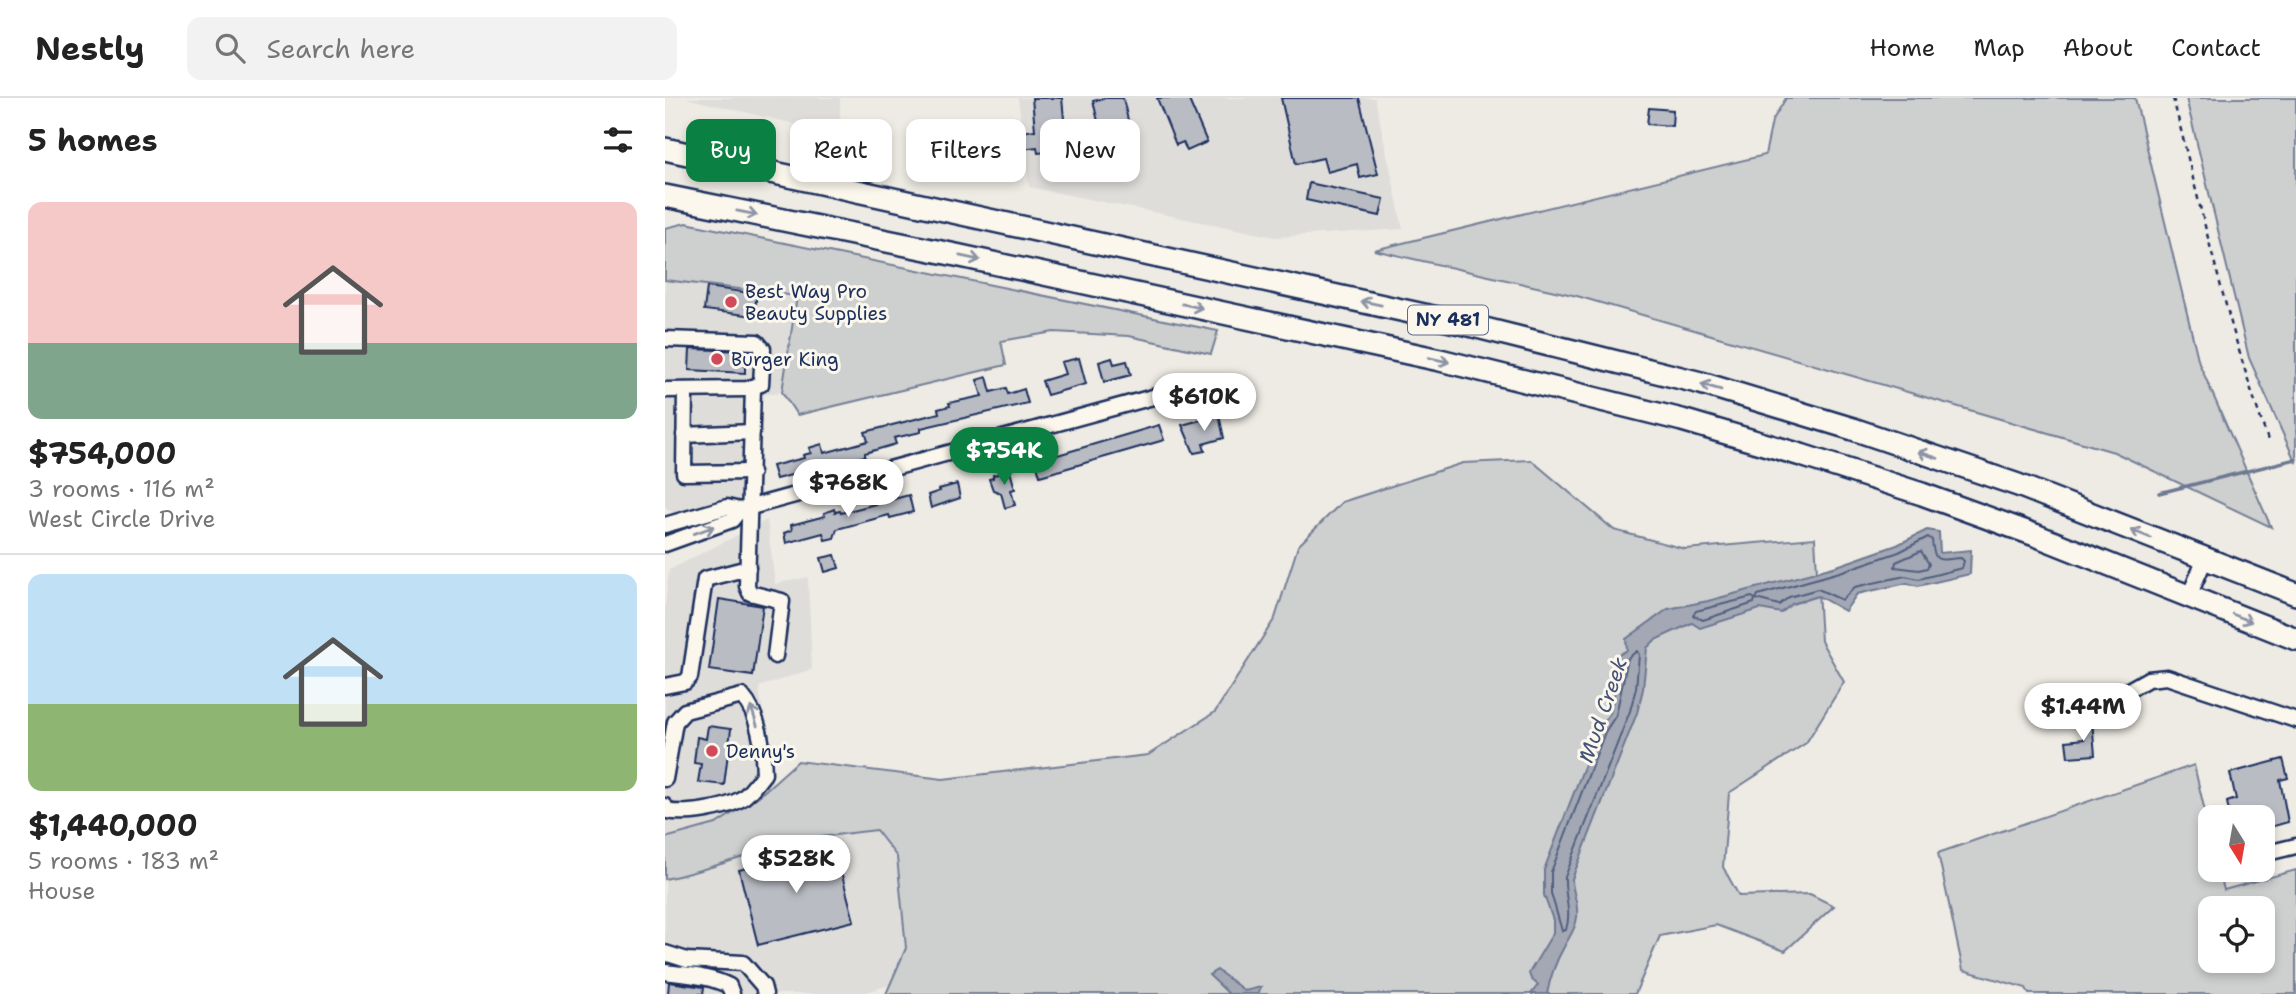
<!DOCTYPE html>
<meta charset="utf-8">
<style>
body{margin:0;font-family:"Shantell Sans",sans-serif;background:#f2f2f2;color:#222;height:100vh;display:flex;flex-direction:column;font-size:26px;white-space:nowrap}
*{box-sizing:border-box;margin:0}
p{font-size:23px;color:#767676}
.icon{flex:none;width:38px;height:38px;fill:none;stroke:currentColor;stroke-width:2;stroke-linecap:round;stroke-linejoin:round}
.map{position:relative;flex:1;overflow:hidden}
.side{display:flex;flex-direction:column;background:#fff;width:665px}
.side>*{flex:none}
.banner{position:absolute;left:21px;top:21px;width:665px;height:63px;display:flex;gap:14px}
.needle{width:46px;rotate:169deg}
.controls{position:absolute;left:1533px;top:707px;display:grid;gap:14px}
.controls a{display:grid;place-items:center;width:77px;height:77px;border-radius:14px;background:#fff;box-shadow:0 4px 10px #0003;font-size:35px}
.price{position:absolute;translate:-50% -60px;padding:0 16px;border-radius:24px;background:#fff;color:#222;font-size:23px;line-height:46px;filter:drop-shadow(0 2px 4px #0008)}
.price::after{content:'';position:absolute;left:50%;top:42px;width:21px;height:16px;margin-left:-10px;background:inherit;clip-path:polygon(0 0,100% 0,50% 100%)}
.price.on{background:#0b8043;color:#fff}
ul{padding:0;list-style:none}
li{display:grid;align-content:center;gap:14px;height:371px;padding:0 28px}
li+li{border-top:2px solid #e0e0e0}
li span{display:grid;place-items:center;height:217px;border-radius:14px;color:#555}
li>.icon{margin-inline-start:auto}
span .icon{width:126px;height:126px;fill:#fffc;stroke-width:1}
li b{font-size:30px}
h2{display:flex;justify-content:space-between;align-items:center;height:84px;padding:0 28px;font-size:30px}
.pill{padding:0 24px;border-radius:14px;background:#fff;box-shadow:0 4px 10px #0003;font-size:24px;line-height:63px}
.pill.on{background:#0b8043;color:#fff}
header{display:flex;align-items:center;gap:42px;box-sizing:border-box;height:98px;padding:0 35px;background:#fff;border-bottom:2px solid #e0e0e0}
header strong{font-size:33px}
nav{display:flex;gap:38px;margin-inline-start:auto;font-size:24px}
.search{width:490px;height:63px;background:#f2f2f2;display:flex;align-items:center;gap:18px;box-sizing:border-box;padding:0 24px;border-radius:14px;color:#767676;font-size:26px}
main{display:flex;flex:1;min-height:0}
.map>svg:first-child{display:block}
.built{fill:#deddda}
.green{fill:#cecfcf;stroke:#747f96;stroke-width:2;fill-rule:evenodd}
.water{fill:#a3a8b4;stroke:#6d7892;stroke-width:2}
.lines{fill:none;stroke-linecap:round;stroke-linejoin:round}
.shore{stroke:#515f80;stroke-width:2}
.stream{stroke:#6d7892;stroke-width:3.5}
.building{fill:#b9bcc3;stroke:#1b2f5e;stroke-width:2}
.minor-casing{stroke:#1b2f5e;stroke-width:19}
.highway-casing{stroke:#1b2f5e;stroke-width:26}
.path{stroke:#1b2f5e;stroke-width:2.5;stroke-dasharray:5 5;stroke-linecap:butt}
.minor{stroke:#fbf7ec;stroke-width:14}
.highway{stroke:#fbf7ec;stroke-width:21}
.oneway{stroke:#8b93a5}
.poi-dot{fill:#d1495b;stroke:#fbf7ec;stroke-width:2.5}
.labels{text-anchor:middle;stroke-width:6;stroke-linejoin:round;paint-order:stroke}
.shield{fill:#fbf7ec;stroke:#5e6b89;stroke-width:2}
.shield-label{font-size:18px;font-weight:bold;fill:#1b2f5e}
.poi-label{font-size:19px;fill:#1b2f5e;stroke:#fbf7ec;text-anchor:start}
.water-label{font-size:21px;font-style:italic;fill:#445378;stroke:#fbf7ec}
</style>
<header>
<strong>Nestly</strong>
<div class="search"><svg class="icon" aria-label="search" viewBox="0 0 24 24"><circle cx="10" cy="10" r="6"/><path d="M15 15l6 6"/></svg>Search here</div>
<nav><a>Home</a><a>Map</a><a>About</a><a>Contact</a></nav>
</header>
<main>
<section class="side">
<h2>5 homes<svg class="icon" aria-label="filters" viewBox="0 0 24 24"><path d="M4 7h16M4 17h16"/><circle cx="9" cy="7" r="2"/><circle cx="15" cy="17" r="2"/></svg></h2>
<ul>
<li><span style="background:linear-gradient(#f6c9c9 65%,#7fa58c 0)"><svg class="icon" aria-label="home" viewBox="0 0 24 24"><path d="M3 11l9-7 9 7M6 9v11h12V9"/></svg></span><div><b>$754,000</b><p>3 rooms · 116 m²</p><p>West Circle Drive</p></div></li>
<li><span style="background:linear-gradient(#bfe0f5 60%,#8fb573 0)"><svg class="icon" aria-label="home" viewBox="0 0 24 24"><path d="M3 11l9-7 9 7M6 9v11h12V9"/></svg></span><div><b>$1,440,000</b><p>5 rooms · 183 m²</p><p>House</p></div></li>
</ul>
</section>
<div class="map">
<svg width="1631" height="896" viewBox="0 0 1631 896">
<rect width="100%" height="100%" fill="#eeebe4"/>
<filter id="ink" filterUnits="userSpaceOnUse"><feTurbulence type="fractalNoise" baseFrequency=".0143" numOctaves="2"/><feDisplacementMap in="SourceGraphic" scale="14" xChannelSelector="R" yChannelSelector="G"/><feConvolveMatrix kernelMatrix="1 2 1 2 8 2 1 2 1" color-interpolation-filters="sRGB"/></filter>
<g filter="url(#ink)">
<g class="built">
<polygon points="21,0 175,0 175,37"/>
<polygon points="353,0 710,0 738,131 610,139 364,89"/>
<polygon points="0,182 132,198 117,294 95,297 94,397 11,417 0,409"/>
<polygon points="102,422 110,486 143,479 147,571 94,589 108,686 94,698 51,726 0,740 0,508 4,472"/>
<polygon points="211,732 232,759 241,850 224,887 196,896 0,896 0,781 29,775 71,761 142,742"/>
</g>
<g class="green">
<polygon points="1121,0 1470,0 1534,265 1606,429 1449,354 912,198 709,152 1100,57 1107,23"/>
<polygon points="1521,0 1631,0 1631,365 1584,260"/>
<polygon points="21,125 553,233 546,256 464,238 389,234 336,243 341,267 132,317 117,294 132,198 0,182 0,130"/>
<path d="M866,362L949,432L1020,451L1150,440L1156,543L1179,584L1141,645L1064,695L1058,769L1074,798L1145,796L1169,808L1120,853L1051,827L995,838L970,896H221L241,850L232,759L211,732C188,735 164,737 141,742C93,752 48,771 0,781V740L51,726L94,698L133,663L278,681L483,657L550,614L610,520L633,448L677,404L798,365Z"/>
<path d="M1529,667L1545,735V772H1554L1559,792L1631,772V896H1364L1361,890L1298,872L1273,755ZM1545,810H1598V863H1545Z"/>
</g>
<g class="water">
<path d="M1262,432L1274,434L1275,455L1306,452L1305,476L1253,488L1242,485L1192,496L1180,513L1153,498L1127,506L1116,515L1095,511L1035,530L1027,525L990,542L982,550L978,591L972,615L907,781C907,794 914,806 912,819C911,831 904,839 899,849C891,863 885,880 882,896H866L873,887L866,881L864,875L888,835V822L879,797V772L934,630L945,615L956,564L952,558L962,552L961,541L1003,511L1043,503L1172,468L1232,447Z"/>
<polygon points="552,872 580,893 596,889 593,896 564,896 544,877"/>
</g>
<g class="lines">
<g class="shore">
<path d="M1263,439L1267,442C1269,468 1275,461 1296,460L1299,463L1297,470L1254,481L1240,478L1190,489L1177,502L1153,491L1124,499L1114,507L1091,501L1093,497L1175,474L1234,454Z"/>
<polygon points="1256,453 1264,466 1262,470 1254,472 1230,469 1231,464"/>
<polygon points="1087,499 1090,501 1089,505 1038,522 1028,517 1031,513"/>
<path d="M972,553L974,557L971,590L965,613L900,779C899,799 907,812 901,832L897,833L886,795V774L940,634L951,617L963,560Z"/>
</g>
<polyline class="stream" points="1494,395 1631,361"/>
</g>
<g class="building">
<polygon points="367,0 397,0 402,52 373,55 372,49 356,51 356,47 347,49 345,35 370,32"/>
<polygon points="440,0 458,0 470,54 442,60 428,3"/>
<polygon points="492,0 523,0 542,44 522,53 518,44 511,47"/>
<polygon points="616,0 694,0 713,76 695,80 692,66 662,74 658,60 631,66"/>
<polygon points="984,10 1008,12 1007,28 982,26"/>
<polygon points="644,85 719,101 715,118 641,102"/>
<polygon points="42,189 92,196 89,218 39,212"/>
<polygon points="25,251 80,253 80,275 24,272"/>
<polygon points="414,260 421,286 382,297 377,283 400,276 396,264"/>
<polygon points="447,260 449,266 462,263 466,277 439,284 434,264"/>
<polygon points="322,279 326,294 341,290 343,296 359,291 363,305 256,330 256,334 229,340 231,346 200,355 200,358 111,381 107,368 139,360 138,357 146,355 144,350 157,346 159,355 203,343 200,334 274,315 273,311 285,308 284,305 317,298 312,282"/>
<polygon points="554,317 559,340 538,346 540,353 529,355 517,327"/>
<polygon points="494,327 499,342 375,378 372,367 379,364 379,361"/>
<polygon points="345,373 350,391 346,392 350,407 340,410 336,395 328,392 324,381 328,380 328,377"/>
<polygon points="292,386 295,400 266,410 263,397 275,393 274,391"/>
<polygon points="244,397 248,414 225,420 224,417 172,431 169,440 160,442 158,435 121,445 119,435 127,432 126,427 160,418 159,415 169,411 170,414 175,413 176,415"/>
<polygon points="170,457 174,470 160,474 156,460"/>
<polygon points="54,501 98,508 88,578 44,572"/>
<polygon points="1427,622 1430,657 1403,659 1401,643 1419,641 1418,623"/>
<polygon points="43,628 66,631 59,687 33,684 36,666 29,665 32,639 41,641"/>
<polygon points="1618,661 1623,680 1615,682 1623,724 1598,731 1598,719 1565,719 1562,704 1571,701 1565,675"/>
<polygon points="169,747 189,823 93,847 74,772"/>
<polygon points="4,884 39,889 38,896 3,896"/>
</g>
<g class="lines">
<g class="minor-casing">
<g id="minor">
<polyline points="0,241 92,244 98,251 96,286 82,291 0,292"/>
<polyline points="88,290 82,488 85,495 117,503 110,558"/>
<polyline points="20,292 19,375 87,374"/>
<polyline points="19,337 87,334"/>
<polyline points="0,427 62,409 75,412 539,285"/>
<polyline points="0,446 67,422 75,412"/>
<polyline points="1524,498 1540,461"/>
<polyline points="0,588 20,584 25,579 40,481 83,470"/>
<polyline points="1433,609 1483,581 1502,579 1631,622"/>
<path d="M0,681L10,624L20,613L77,598C95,618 98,649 99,676C92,684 85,696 76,701C60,711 20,717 2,713L0,708"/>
<polyline points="1598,756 1631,748"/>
<polyline points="0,855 22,862 78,865 98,888 100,896"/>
<path d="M0,874C22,877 45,878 64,888L67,896"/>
</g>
</g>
<g class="highway-casing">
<g id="highway">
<polyline points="0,51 800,226 1036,285 1188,331 1353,387 1631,496"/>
<polyline points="0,98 291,157 775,262 1017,322 1136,357 1257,396 1370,437 1631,541"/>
</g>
</g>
<path class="path" d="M1508,0C1537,116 1564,232 1604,345"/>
<use href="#minor" class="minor"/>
<use href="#highway" class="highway"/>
</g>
<defs><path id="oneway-shaft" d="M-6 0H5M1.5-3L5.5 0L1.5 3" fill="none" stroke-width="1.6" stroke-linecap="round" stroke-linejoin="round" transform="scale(1.75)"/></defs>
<g class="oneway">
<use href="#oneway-shaft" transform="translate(82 115) rotate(11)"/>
<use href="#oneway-shaft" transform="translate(305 160) rotate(12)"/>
<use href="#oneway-shaft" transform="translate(706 205) rotate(-168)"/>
<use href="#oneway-shaft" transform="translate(527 208) rotate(12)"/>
<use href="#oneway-shaft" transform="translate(774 262) rotate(13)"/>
<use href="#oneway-shaft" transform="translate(1046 289) rotate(-164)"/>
<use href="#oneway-shaft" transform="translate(1263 357) rotate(-161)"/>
<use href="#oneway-shaft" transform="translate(39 432) rotate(-20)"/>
<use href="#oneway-shaft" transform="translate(1476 436) rotate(-158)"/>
<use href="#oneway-shaft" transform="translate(1577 520) rotate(22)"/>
<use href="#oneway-shaft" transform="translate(89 618) rotate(-108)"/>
</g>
</g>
<g class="poi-dot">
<circle cx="66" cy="204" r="7"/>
<circle cx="52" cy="261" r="7"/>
<circle cx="47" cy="653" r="7"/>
</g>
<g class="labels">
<rect class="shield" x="743" y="207.5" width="80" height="29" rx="5"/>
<g class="shield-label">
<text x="783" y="228">NY 481</text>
</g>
<g class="poi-label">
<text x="80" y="200">Best Way Pro<tspan x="80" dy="22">Beauty Supplies</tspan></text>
<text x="66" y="268">Burger King</text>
<text x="61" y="660">Denny's</text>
</g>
<g class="water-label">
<text transform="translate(938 612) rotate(-71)" y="7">Mud Creek</text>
</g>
</g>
</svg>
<div class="controls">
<a><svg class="needle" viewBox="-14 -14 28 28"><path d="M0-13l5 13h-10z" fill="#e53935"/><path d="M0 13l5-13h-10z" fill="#767676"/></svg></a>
<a><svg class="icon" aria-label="locate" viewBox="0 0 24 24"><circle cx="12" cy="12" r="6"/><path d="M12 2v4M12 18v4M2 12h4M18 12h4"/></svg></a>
</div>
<b class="price" style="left:539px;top:335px">$610K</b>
<b class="price on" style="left:339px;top:389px">$754K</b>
<b class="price" style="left:183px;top:421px">$768K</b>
<b class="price" style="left:1418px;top:645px">$1.44M</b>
<b class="price" style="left:131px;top:797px">$528K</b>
<div class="banner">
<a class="pill on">Buy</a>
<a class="pill">Rent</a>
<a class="pill">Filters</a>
<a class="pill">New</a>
</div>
</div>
</main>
